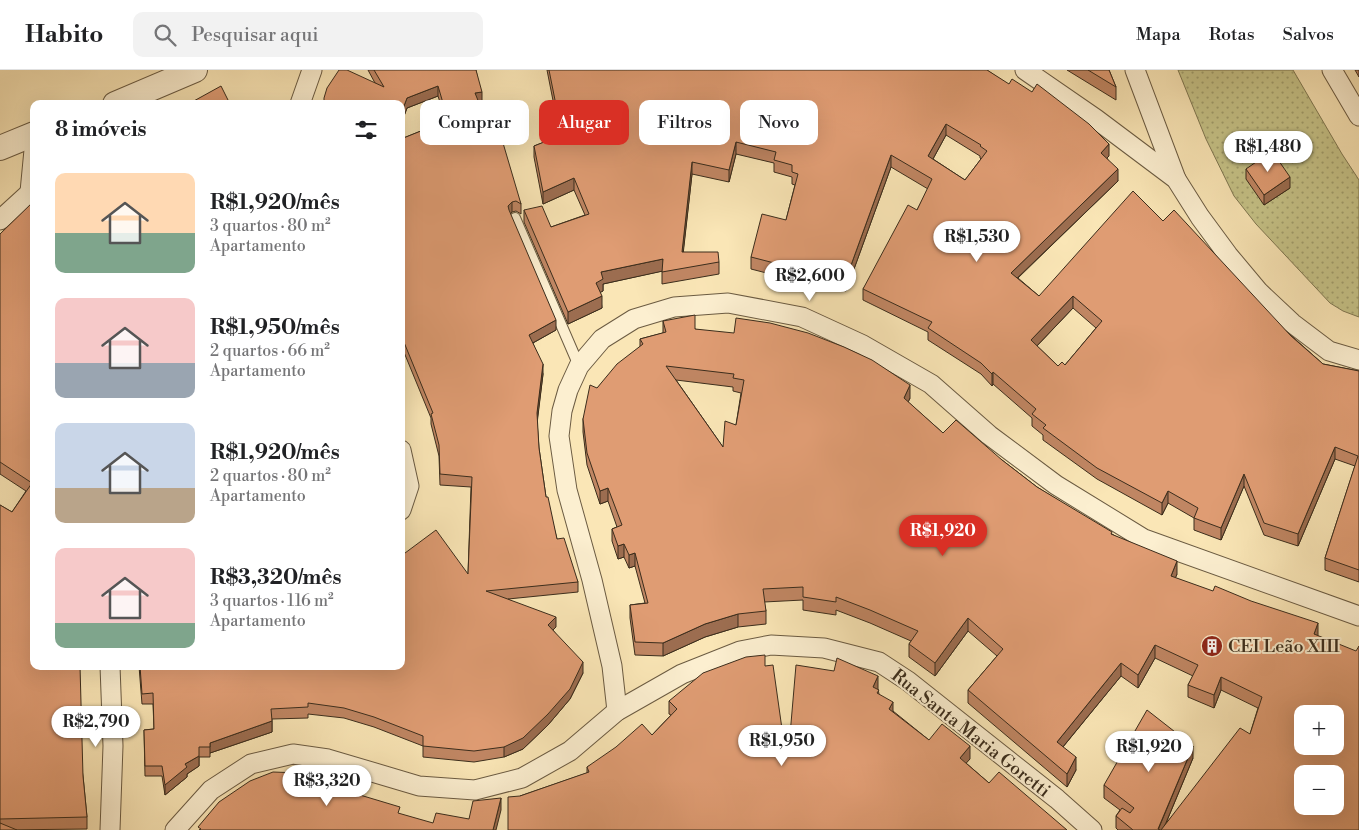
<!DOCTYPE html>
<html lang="pt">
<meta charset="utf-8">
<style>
body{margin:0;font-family:"Libre Bodoni",serif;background:#f2f2f2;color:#202124;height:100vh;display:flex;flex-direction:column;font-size:19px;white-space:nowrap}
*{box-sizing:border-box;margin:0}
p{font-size:16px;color:#757577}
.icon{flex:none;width:28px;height:28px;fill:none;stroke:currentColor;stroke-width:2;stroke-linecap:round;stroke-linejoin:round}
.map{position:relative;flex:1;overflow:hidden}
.sheet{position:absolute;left:30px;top:30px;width:375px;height:570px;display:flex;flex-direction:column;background:#fff;border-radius:10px;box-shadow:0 5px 20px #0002}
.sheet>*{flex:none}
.banner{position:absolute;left:420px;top:30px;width:475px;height:45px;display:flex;gap:10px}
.fabs{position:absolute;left:1294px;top:635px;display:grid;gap:10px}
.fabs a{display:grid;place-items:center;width:50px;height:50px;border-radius:10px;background:#fff;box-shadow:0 5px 20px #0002;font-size:25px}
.price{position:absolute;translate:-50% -42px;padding:0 11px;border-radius:18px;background:#fff;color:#222;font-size:16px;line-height:32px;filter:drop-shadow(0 1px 2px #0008)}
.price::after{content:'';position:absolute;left:50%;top:30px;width:15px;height:11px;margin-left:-8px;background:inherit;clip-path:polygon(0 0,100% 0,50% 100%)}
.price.selected{background:#d93025;color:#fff}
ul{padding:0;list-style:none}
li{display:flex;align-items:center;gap:15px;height:125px;padding:0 25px}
li span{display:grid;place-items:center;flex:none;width:140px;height:100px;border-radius:10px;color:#555}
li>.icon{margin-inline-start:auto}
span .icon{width:60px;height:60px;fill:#fffc;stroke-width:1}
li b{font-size:21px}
h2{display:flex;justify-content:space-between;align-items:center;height:60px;padding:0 25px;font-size:21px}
.chip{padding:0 18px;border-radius:10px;background:#fff;box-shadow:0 5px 20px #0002;font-size:18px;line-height:45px}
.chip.selected{background:#d93025;color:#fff}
header{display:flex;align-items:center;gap:30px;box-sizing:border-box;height:70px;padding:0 25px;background:#fff;border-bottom:1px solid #e0e0e0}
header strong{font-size:24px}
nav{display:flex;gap:28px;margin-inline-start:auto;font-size:18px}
.search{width:350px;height:45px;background:#f2f2f2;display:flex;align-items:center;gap:12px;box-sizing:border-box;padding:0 18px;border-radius:10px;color:#757577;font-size:19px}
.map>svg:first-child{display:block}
.park{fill:url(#park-dots);stroke:#807852}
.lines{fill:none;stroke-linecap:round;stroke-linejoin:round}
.service-casing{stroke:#6b5b42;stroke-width:12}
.minor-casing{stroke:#6b5b42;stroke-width:21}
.tertiary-casing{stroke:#6b5b42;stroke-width:26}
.service{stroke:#fcefd0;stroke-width:10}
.minor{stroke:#fcefd0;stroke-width:19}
.tertiary{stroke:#fcefd0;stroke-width:24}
.wall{fill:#c08663;stroke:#3b2d1c;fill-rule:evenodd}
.shaded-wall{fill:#9c6d50;stroke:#3b2d1c}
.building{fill:#df9c73;stroke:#3b2d1c;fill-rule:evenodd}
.labels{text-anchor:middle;stroke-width:4;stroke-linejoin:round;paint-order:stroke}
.poi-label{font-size:18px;fill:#3b2d1c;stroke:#fcefd0;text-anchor:start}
.street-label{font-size:18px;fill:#3b2d1c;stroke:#fcefd0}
</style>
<header>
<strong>Habito</strong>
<div class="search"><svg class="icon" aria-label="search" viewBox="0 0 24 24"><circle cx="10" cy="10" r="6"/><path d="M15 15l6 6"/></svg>Pesquisar aqui</div>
<nav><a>Mapa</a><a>Rotas</a><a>Salvos</a></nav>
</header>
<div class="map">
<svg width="1359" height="760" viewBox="0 0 1359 760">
<defs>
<pattern id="park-dots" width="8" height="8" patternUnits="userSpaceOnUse" patternTransform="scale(1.25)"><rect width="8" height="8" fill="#c6c388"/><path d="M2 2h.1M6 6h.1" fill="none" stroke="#a29f6e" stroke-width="1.8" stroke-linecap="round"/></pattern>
</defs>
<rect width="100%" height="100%" fill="#fae6b6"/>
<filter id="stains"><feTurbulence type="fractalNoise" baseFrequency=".004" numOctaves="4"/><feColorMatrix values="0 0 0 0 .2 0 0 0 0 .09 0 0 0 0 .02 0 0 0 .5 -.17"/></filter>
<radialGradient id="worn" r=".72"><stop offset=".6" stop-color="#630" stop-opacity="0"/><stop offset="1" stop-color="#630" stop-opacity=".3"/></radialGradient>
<polygon class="park" points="1178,0 1293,0 1342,84 1359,110 1359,247 1343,241 1330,233 1256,154 1234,126 1206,69"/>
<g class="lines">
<g class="service-casing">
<polyline id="service" points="515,148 579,296"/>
</g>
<g class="minor-casing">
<g id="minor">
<polyline points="1025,0 1096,49 1176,109 1200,147 1228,185 1259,222 1292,253 1329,281 1359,290"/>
<polyline points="1135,0 1176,109"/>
<polyline points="1332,0 1359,46"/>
<polyline points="300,34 312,0"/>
<polyline points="30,122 34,80"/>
<polyline points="0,150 34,119"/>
<polyline points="401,380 409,416 401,440"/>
<polyline points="110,596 113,676 110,760"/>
<polyline points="617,641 612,596 592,510 567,420 559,366 562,341 568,320 579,296 602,269 634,249 674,237 728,233 802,247 863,275 931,314 989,365 1056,415 1144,469 1359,546"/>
<polyline points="175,760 211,720 251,694 293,684 328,689 419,716 475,720 522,708 570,681 617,641 682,604 740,581 771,575 824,578 879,592 908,611 1057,729 1092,760"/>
</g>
</g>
<g class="tertiary-casing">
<g id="tertiary">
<polyline points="115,34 195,0"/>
<polyline points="0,78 34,64"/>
</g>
</g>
<use href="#service" class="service"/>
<use href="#minor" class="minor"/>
<use href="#tertiary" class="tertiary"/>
</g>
<g class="wall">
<polygon points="368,0 476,0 482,32 479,33 521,134 521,144 516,141 512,142 510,144 556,260 533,273 543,304 537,351 539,378 546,427 557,469 578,512 578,522 508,529 556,557 553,560 583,603 570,629 548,655 523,679 504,687 474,692 423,687 423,676 374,657 344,648 308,644 308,648 272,649 272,662 210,683 210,687 199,687 199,696 187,704 187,707 165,725 162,706 145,706 144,660 154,659 153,634 142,634 139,596 401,596 468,504 471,417 440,415 439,386 431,354 431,348 401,275 401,69 446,51 438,26 407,38 401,54 401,34 375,13"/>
<path d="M547,0H987L1109,86L1107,88L1118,111L1018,208L1039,226L1163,151L1323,294L1359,301V512L1325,500V488L1355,396L1335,389L1298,476L1264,465L1244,416L1221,470L1194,460V448L1168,433L1162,445L1097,409L1043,370V365L1032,356V348L993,314L992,316L981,304L928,270V262L863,230V219L917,140L928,119L891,97L846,221L811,209L809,214L751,199V187L786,150L795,115L792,114V107L774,102V93L736,84L729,112L692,104L683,182L719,192V204L662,214V201L603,214V221L600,222L602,238L568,254L524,152V140L551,157L585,145L574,120L543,134L534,87V76L560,66ZM946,65L980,86V88L981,89L965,110L933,89ZM1073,238L1096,258L1065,295L1058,296L1037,276Z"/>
<polygon points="1067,0 1109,0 1116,17 1116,30"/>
<polygon points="1355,0 1359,0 1359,7"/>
<polygon points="1246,99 1290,118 1264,135 1246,109"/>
<polygon points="0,164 83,706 87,747 87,759 0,760 0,435 12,442 26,421 0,404"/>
<path d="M663,251L695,259L910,328L908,332L943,363L1002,390L1037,417L1112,464L1177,504L1175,508L1318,566L1359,760H1118L1116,758V746L1120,740L1104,728V715L1193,688L1166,753L1250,664L1258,638L1221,620L1214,638L1188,627V615L1193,606L1155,588L1138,618L1121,606L1063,677L1076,700L1067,717L968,633V620L997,586L968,561L935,606L909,587V574L911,571L870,553L836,540V545L803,540V530L764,532L766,541V554L738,557L705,567L663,586L635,585L630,548V535L645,533L635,496L629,498L624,487L618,489L612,471V459L617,457L608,431L600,434L587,395L583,362V349L597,318L640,277V269L663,263ZM676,310L733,317V321L741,323L736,355L723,377Z"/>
<polygon points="765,596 783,666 790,665 878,619 879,624 893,641 929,670 970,689 966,693 989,713 1067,760 520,726 587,703 587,697 652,665 671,645 669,644 669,631"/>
</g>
<g class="shaded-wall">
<polygon points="438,16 438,26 407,38 401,54 401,44 407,28"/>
<polygon points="482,22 482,32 475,34 475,23"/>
<polygon points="946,54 946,65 928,98 928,86"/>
<polygon points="736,72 736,84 729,112 729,100"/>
<polygon points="1109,74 1109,86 1101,94 1101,83"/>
<polygon points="891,85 891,97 846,221 846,209"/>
<polygon points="692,92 692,104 682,194 682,182"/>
<polygon points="1118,99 1118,111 1011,214 1011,203"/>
<polygon points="1290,107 1290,118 1264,135 1264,125"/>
<polygon points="574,108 574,120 543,134 543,122"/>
<polygon points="512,132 512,142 508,147 508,136"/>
<polygon points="663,189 663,201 603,214 603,221 596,225 596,213 601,202"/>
<polygon points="811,197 811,209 809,214 809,202"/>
<polygon points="602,226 602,238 568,254 568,242"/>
<polygon points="1073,226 1073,238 1031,282 1031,270"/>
<polygon points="556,250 556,260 529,275 529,265"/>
<polygon points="543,294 543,304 537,354 537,343"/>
<polygon points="993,302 993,314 992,316 992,304"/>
<polygon points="910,315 910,328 904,341 904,328"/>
<polygon points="1335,377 1335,389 1298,476 1298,464"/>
<polygon points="1244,404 1244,416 1221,470 1221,458"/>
<polygon points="608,418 608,431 600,434 600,421"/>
<polygon points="1168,421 1168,433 1162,445 1162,433"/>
<polygon points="624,474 624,487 618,489 618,476"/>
<polygon points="635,483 635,496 629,498 629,485"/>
<polygon points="1177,491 1177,504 1171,519 1171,506"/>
<polygon points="738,544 738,557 705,567 663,586 663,573 705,554"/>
<polygon points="556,547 556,557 548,565 548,555"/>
<polygon points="968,548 968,561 935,606 935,593"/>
<polygon points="1318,553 1318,566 1314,564"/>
<polygon points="1155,575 1155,588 1138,618 1138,605"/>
<polygon points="583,592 583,603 570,629 548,655 523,679 504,687 504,677"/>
<polygon points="1121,593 1121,606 1057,684 1057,672"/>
<polygon points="878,606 878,619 873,629 873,617"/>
<polygon points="1221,607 1221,620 1214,638 1214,625"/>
<polygon points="893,632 893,645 889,639"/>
<polygon points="272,651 272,662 210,683 210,673"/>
<polygon points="970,676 970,689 960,700 960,688"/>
<polygon points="1193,676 1193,688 1163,760 1158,760"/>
<polygon points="199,686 199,696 187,704 187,707 165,725 165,715 185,694"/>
<polygon points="1076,687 1076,700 1067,717 1067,704"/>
<polygon points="348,703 348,715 346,729 346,717"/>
<polygon points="501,728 501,740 496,760 493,760"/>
</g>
<g class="building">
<polygon points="339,0 347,0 384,17 374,0 476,0 482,22 475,23 490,60 498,56 521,134 516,131 512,132 508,136 509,140 556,250 529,265 543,294 537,343 539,378 546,427 548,427 557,469 564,468 578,512 486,521 556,547 548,555 583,592 570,619 548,644 523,668 504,677 474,681 423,676 423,666 374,647 344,638 308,633 308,637 271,639 272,651 210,673 210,677 199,677 199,686 185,694 187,697 165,715 162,696 145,696 144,660 154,659 153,623 142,624 140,596 401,596 401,486 436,460 468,504 472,407 440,404 439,375 431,344 433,343 401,265 401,69 448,50 438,16 407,28 401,44 401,34 324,34 324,28 327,18"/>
<path d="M549,0H987L1009,14L1012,9L1032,22L1037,14L1089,54L1109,74L1101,83L1118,99L1011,203L1039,226L1133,121L1163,151L1174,140L1291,266L1323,294L1359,301V500L1325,488L1358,386L1335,377L1298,464L1264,453L1244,404L1221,458L1194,448L1198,438L1168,421L1162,433L1097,398L1043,358L1046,355L1032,344L1036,339L993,302L992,304L981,293L928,258L932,252L863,219L908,135L917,140L932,109L891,85L846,209L811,197L809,202L751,187L762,144L786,150L798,104L792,102V95L774,90L776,82L736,72L729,100L692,92L682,182H718L719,192L662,202L663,189L601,202L603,209L596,213L602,226L568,242L524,140L542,136L551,157L589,144L574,108L543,122L534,76L562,65ZM946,54L981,75L980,76L987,81L965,110L928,86ZM1073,226L1102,251L1065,295L1062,292L1058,296L1031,270Z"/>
<polygon points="1088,0 1109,0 1116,17"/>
<polygon points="221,16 230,34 193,34 192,32"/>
<polygon points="1272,81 1290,107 1264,125 1246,99"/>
<polygon points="34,131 34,596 80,596 83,706 87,747 0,749 0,435 12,442 32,413 0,392 0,164"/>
<path d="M695,245V259L734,263L736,248L770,253L808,263L844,277L872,290L910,315L904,328L943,363L956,350L1002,390L1037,417L1112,462L1111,464L1177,491L1171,506L1213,521L1215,516L1251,531L1318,553L1314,564L1356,581L1359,576V760H1161L1240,658L1250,664L1262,627L1221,607L1214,625L1188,615L1198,595L1155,575L1138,605L1121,593L1057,672L1076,687L1067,704L968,620L1003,579L968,548L935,593L909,574L918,561L870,540L836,527V532L803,527V517L763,519L766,541L738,544L705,554L663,573L635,572L630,535L648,533L635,483L629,485L624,474L618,476L612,459L622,455L608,418L600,421L587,383L583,349L590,315L597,318L617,294L643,274L640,269L666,262L663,251ZM666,296L734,304L733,308L744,310L736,355L725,351L723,377ZM1302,644H1335V676H1302ZM1302,704H1335V736H1302Z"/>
<polygon points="765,585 765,596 773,595 783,666 790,665 796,595 834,601 837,588 878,606 873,617 879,620 877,623 893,632 889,639 929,670 942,654 970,676 960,688 989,713 999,702 1067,760 508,760 508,727 520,726 589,702 587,697 616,677 642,654 652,665 677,639 669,631 703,603 746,587"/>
<polygon points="1147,640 1193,676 1158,759 1160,760 1133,760 1116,746 1122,738 1130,743 1134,738 1104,715"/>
<polygon points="324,697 348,703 346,717 362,721 360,725 400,737 398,743 433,753 436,743 469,749 473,731 501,728 493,760 199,760 201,759 198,757 219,732 250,711 273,702 300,703 299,698"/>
<polygon points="0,753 17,760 0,760"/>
</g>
<defs>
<g id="building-disc" transform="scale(1.125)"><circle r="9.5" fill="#8f2418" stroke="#fcefd0"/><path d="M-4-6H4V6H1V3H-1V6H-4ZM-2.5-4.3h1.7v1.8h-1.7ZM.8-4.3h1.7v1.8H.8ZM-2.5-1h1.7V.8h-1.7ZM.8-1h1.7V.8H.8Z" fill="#fff"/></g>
</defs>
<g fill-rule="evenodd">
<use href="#building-disc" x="1212" y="576"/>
</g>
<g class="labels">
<g class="poi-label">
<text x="1228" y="582">CEI Leão XIII</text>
</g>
<g class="street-label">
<text transform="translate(971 663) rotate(38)" y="6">Rua Santa Maria Goretti</text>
</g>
</g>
<rect width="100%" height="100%" filter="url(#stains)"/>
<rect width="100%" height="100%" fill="url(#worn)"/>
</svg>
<div class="fabs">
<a>+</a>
<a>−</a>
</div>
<b class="price" style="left:1268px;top:103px">R$1,480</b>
<b class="price" style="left:977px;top:193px">R$1,530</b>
<b class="price" style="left:810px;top:232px">R$2,600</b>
<b class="price selected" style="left:943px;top:487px">R$1,920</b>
<b class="price" style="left:96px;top:678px">R$2,790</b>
<b class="price" style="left:782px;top:697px">R$1,950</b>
<b class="price" style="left:1149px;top:703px">R$1,920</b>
<b class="price" style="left:327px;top:737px">R$3,320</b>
<div class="banner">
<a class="chip">Comprar</a>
<a class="chip selected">Alugar</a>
<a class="chip">Filtros</a>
<a class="chip">Novo</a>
</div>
<section class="sheet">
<h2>8 imóveis<svg class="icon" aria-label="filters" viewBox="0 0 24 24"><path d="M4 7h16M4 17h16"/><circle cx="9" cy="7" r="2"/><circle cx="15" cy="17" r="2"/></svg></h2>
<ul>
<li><span style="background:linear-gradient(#ffd9b3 60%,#7fa58c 0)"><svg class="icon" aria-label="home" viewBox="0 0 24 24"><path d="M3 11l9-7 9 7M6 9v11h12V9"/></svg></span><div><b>R$1,920/mês</b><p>3 quartos · 80 m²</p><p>Apartamento</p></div></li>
<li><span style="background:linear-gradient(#f6c9c9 65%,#9aa5b1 0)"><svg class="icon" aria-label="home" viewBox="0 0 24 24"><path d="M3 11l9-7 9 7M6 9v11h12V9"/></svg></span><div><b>R$1,950/mês</b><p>2 quartos · 66 m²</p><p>Apartamento</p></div></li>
<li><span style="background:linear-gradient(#c9d6e8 65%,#b9a48a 0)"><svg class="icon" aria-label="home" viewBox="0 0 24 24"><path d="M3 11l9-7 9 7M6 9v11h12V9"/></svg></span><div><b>R$1,920/mês</b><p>2 quartos · 80 m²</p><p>Apartamento</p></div></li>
<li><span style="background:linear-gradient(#f6c9c9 75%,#7fa58c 0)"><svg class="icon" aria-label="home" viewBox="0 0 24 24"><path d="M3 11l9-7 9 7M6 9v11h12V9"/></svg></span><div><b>R$3,320/mês</b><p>3 quartos · 116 m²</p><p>Apartamento</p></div></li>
</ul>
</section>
</div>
